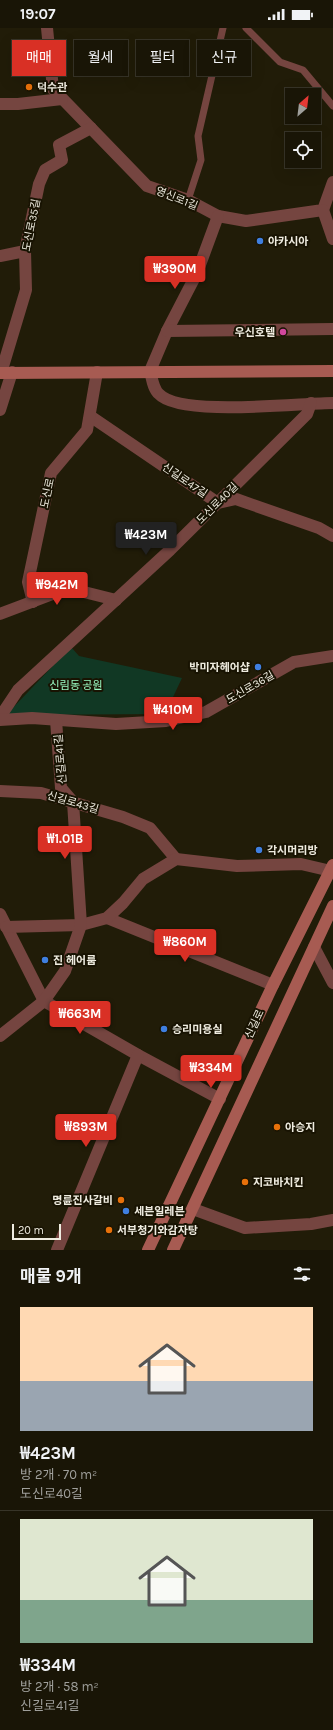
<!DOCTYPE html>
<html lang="ko">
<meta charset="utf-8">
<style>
body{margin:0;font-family:Karla,"Noto Sans KR",sans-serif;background:#221e10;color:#f1f3f6;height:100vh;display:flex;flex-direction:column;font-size:15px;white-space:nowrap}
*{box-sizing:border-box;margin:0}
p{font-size:13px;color:#9f9f9b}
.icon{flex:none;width:22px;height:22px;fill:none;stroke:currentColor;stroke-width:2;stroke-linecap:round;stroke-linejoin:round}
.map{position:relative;height:1222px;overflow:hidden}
.details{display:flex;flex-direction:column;background:#191506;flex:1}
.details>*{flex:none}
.hud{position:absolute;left:12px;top:12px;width:309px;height:36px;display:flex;gap:8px}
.needle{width:26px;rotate:28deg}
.tools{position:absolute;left:285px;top:60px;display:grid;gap:8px}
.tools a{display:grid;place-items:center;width:36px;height:36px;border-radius:0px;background:#191506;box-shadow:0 4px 16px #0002,0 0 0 1px #373428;font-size:20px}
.scale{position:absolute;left:12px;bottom:10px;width:49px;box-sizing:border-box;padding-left:4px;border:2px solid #efece0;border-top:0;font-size:11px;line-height:14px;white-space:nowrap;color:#efece0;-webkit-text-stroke:3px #181302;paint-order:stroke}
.price{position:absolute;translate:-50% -34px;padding:0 9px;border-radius:4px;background:#d93025;color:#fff;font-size:13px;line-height:26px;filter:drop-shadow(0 1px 2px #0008)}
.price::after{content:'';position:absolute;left:50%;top:24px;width:12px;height:9px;margin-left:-6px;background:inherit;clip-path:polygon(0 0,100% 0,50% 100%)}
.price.active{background:#222;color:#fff}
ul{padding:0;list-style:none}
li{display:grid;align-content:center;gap:8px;height:212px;padding:0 20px}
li+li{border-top:1px solid #373428}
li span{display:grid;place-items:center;height:124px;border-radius:0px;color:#555}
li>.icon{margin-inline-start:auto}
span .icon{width:72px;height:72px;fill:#fffc;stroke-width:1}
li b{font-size:17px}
h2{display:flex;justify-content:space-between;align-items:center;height:48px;padding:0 20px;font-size:17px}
.chip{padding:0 14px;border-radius:0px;background:#191506;box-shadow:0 4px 16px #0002,0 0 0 1px #373428;font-size:14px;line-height:36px}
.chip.active{background:#d93025;color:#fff}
.status{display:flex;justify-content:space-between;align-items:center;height:28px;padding:0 20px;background:#191506;direction:ltr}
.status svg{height:11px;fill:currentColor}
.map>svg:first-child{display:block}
.green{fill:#113824}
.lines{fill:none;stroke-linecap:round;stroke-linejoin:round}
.lane{stroke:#754540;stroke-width:7}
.street{stroke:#754540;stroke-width:12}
.secondary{stroke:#a75b52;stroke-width:12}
.food-dot{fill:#e8710a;stroke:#181302;stroke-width:1.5}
.shop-dot{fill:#3f7fe0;stroke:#181302;stroke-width:1.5}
.hotel-dot{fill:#d1479c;stroke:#181302;stroke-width:1.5}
.labels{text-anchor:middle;stroke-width:4;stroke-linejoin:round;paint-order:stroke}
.poi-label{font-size:11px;font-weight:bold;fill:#efece0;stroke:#181302;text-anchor:start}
.street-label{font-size:11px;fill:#efece0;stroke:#181302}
.park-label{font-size:11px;fill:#99f8c1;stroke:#181302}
</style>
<div class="status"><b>19:07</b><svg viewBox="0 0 49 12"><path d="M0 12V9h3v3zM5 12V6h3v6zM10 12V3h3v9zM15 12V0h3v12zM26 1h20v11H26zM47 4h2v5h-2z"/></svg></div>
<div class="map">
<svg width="333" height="1222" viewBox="0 0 333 1222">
<rect width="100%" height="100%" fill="#211c08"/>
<polygon class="green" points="71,619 79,628 182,650 165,686 6,687"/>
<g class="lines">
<g class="lane">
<polyline points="246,0 280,34 303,42 333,78"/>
<polyline points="188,172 201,132 198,108 223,0"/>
</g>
<g class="street">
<polyline points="47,0 53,61 147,158 188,172 218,188 246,193 323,182 333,154"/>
<polyline points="0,76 18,76 62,71"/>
<polyline points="323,182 333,211"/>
<path d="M218,188L197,245L167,303L150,343C152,350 153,361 159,366C180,389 299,375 333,375"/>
<polyline points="0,228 25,223"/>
<polyline points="167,303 333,301"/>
<polyline points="1,345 26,262 25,223 39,156 45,142 62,132 59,117 91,100"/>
<polyline points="0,382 12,344"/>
<polyline points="90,388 218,475 236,471 319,500 333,508"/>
<polyline points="33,574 28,554 51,445 87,402 97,344"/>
<polyline points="0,586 58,564 80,563 116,572"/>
<polyline points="0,689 18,662 170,522 307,386 311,375"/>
<polyline points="0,692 32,690 116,696 166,693 206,684 294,634 333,628"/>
<polyline points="0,763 41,765 123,789 150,800 176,831"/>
<polyline points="0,886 44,973 138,1027 220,1071"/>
<polyline points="107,890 273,957"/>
<polyline points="6,899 81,897 107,890 123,875 143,851 176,831 237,838 301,836 331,843"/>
<polyline points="314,919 333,955"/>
<polyline points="0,1008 44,973 65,943 81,897 73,774 61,760 56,692"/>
<polyline points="193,1181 245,1200 311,1196 333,1192"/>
<polyline points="57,1222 138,1027"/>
</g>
<g class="secondary">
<polyline points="0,345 333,343"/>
<polyline points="148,1222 273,957 333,837"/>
<polyline points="173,1222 333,878"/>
</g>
</g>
<g class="food-dot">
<circle cx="29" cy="59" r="4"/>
<circle cx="277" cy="1099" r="4"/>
<circle cx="245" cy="1154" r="4"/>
<circle cx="121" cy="1172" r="4"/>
<circle cx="109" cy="1202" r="4"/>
</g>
<g class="shop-dot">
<circle cx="260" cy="213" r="4"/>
<circle cx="258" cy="639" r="4"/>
<circle cx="259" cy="822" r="4"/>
<circle cx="45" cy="932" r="4"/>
<circle cx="164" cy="1001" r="4"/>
<circle cx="126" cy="1183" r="4"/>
</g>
<circle class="hotel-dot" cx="283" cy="304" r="4"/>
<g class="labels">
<g class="poi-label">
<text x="37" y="63">덕수관</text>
<text x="268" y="217">아카시아</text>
<text x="275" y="308" text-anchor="end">우신호텔</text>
<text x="250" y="643" text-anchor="end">박미자헤어샵</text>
<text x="267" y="826">각시머리방</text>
<text x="53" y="936">진 헤어룸</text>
<text x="172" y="1005">승리미용실</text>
<text x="285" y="1103">아승지</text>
<text x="253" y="1158">지코바치킨</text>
<text x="113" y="1176" text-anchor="end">명륜진사갈비</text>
<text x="134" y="1187">세븐일레븐</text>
<text x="117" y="1206">서부청기와감자탕</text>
</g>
<g class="street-label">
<text transform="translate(177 170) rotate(22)" y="4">영신로1길</text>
<text transform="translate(31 197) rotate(-79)" y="4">도신로35길</text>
<text transform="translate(185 452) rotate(34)" y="4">신길로47길</text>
<text transform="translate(47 465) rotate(-78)" y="4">도신로</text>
<text transform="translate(217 475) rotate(-45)" y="4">도신로40길</text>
<text transform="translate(250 659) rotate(-30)" y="4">도신로36길</text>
<text transform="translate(60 731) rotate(-95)" y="4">신길로41길</text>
<text transform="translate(73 774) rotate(16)" y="4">신길로43길</text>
<text transform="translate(254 996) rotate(-65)" y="4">신길로</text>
</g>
<g class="park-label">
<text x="76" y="661">신림동 공원</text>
</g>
</g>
</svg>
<div class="tools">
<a><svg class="needle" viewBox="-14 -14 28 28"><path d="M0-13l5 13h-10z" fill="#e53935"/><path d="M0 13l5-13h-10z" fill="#9f9f9b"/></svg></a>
<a><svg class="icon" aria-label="locate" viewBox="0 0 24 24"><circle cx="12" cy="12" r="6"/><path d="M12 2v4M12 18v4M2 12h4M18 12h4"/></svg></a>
</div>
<div class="scale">20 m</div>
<b class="price" style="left:175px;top:262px">₩390M</b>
<b class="price active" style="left:146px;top:528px">₩423M</b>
<b class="price" style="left:57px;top:578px">₩942M</b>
<b class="price" style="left:173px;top:703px">₩410M</b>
<b class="price" style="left:65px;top:832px">₩1.01B</b>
<b class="price" style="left:185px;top:935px">₩860M</b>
<b class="price" style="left:80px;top:1007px">₩663M</b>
<b class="price" style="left:211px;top:1061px">₩334M</b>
<b class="price" style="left:86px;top:1120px">₩893M</b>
<div class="hud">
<a class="chip active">매매</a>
<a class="chip">월세</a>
<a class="chip">필터</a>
<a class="chip">신규</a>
</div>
</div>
<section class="details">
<h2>매물 9개<svg class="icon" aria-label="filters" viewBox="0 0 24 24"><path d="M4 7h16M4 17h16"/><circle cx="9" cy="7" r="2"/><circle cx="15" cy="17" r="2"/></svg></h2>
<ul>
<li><span style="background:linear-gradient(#ffd9b3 60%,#9aa5b1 0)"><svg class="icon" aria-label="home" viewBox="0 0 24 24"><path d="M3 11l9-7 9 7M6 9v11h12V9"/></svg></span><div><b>₩423M</b><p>방 2개 · 70 m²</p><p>도신로40길</p></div></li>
<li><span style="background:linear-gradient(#dfe7d0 65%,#7fa58c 0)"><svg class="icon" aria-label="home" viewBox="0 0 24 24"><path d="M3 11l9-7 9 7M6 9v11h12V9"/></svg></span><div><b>₩334M</b><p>방 2개 · 58 m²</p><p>신길로41길</p></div></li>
</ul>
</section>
